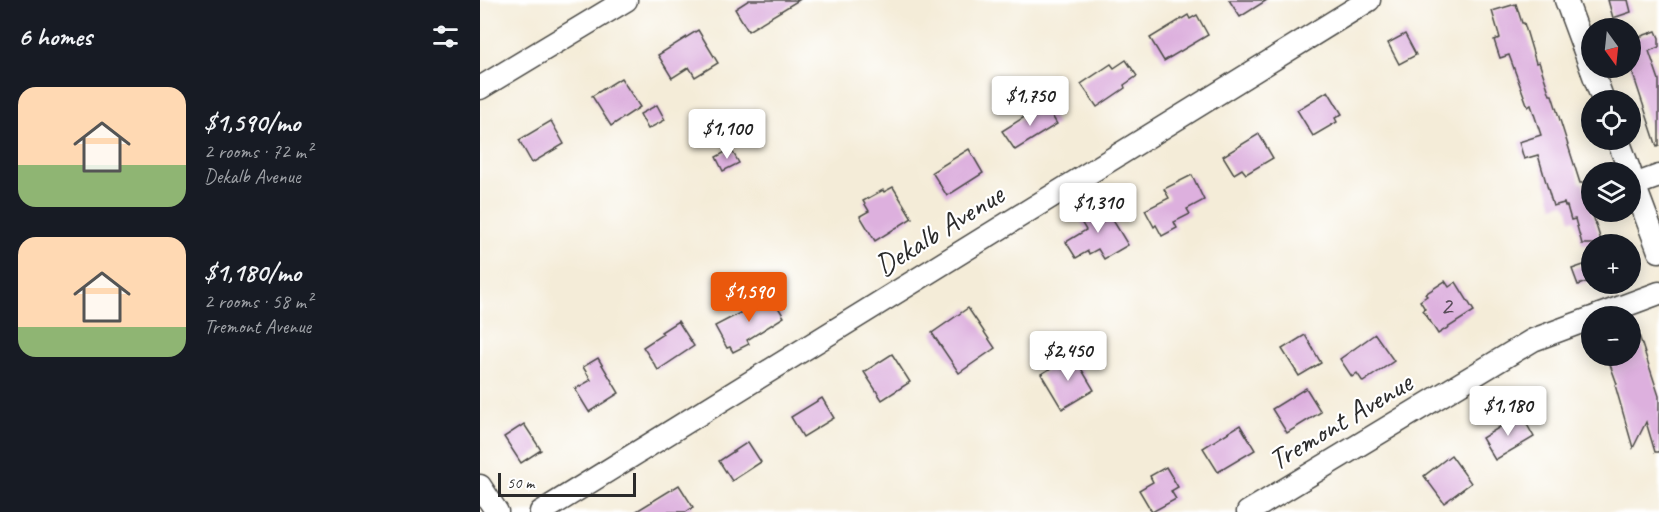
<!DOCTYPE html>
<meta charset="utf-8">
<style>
body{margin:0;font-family:Caveat,sans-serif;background:#242831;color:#f1f3f6;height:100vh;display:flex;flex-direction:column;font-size:22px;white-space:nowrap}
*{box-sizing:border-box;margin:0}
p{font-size:20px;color:#9ea1a6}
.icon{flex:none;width:33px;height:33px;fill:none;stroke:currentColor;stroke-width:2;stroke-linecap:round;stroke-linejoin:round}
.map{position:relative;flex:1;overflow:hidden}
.side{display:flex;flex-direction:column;background:#171b24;width:480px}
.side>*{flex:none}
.needle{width:39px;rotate:165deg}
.controls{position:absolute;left:1101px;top:18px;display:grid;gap:12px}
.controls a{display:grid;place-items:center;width:60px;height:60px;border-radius:50%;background:#171b24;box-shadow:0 3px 15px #0003;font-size:30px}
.scale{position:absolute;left:18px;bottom:15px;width:138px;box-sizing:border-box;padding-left:6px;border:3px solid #2b2b2b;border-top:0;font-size:16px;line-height:21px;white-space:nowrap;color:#2b2b2b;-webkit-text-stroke:4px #fff;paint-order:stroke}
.price{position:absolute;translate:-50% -51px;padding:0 14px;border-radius:6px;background:#fff;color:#222;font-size:20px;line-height:39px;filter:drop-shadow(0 2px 3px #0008)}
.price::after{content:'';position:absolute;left:50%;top:36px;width:18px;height:14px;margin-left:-9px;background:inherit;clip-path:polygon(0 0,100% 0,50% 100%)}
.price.on{background:#ea580c;color:#fff}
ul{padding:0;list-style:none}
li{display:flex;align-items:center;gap:18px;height:150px;padding:0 18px}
li span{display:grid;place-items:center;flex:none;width:168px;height:120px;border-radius:18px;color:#555}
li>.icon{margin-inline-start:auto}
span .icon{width:72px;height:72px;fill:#fffc;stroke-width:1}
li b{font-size:26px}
h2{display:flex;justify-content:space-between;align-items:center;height:72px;padding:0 18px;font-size:26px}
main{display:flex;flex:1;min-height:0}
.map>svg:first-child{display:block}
.building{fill:#ddb0de}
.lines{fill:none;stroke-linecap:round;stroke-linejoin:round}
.minor-casing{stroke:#494845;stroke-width:25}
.minor{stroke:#fff;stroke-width:22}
.labels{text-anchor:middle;stroke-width:4.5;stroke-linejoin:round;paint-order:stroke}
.number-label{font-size:27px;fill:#584c58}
.street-label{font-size:30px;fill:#2b2b2b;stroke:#fff}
</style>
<main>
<section class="side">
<h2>6 homes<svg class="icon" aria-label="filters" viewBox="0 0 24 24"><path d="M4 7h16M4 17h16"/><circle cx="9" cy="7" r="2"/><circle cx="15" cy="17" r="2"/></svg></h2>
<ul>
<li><span style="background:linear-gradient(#ffd9b3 65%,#8fb573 0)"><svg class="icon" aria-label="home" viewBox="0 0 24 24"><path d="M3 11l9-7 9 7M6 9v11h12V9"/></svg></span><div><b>$1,590/mo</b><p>2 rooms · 72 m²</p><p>Dekalb Avenue</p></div></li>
<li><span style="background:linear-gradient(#ffd9b3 75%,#8fb573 0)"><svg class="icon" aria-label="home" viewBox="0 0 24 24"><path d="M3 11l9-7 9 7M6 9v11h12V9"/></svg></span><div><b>$1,180/mo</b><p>2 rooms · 58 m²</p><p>Tremont Avenue</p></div></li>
</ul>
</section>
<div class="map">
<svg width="1179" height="512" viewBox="0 0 1179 512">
<rect width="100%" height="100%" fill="#fff"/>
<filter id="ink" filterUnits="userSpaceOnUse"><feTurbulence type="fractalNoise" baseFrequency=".0167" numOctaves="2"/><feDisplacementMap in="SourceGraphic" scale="12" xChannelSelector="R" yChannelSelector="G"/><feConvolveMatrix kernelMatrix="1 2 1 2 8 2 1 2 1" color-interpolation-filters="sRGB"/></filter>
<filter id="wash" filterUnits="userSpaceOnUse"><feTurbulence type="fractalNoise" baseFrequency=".008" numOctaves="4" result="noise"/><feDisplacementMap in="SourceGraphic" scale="24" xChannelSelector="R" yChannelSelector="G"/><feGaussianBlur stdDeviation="1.35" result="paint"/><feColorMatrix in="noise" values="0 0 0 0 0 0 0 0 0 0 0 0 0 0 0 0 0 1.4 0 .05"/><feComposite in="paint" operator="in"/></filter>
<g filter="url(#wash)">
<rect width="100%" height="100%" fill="#f4ecd8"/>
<g id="blocks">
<g class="building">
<polygon points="269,0 319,0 268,31 255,9"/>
<polygon points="749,0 787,0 760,17"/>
<polygon points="1128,0 1148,0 1151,12 1133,18"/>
<polygon points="1036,4 1042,23 1044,23 1056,63 1059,62 1070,95 1072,95 1100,183 1103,183 1122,244 1102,244 1095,219 1091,220 1087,206 1085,206 1084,203 1073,206 1058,155 1044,159 1039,142 1061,135 1051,105 1048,107 1029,55 1020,58 1014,40 1020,38 1012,11"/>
<polygon points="708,15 710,19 717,15 728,35 684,61 670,38"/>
<polygon points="218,30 238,63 215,77 209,67 192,78 178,55"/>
<polygon points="1176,31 1179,38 1179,47 1169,51 1179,80 1179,146 1177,147 1150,65 1150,40"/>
<polygon points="925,34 936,55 919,64 908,43"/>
<polygon points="646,60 657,76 644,85 645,88 617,107 601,84 631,64 634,68"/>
<polygon points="141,78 160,107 131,126 112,96"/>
<polygon points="848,91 862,114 855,118 857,122 833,136 817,110"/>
<polygon points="565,104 577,124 535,150 522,131"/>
<polygon points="177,105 185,120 168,129 160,114"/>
<polygon points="71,121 84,144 52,163 39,140"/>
<polygon points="779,134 793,158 766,174 762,169 754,174 743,156"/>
<polygon points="251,149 259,163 243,171 236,157"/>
<polygon points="489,149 503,173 467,196 452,172"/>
<polygon points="712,175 724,200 707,209 710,214 694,222 697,228 682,236 676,225 674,227 665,210 689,198 684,189"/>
<polygon points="413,187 432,218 395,241 380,216 389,211 383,201 403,190 404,192"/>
<polygon points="622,202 648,245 624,259 618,249 609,254 608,251 596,258 586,242 606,230 598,217"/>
<polygon points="1112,262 1112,280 1098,285 1092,269"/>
<polygon points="965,281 969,287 976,282 994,311 958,334 943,310 945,309 940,301 947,296 945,294"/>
<polygon points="290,294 304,317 267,340 269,344 253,352 250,347 247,348 235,326 262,312"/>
<polygon points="488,308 515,348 479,373 452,333"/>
<polygon points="1153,317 1179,396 1179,452 1175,452 1166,422 1153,448 1135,385 1137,384 1127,356 1150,356 1150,318"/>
<polygon points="198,321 214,346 178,370 163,347 183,334 181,332"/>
<polygon points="895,334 914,361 883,382 877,373 872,377 860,359"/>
<polygon points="825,335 841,363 819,376 802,349"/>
<polygon points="412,354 430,382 402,400 384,372"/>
<polygon points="593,355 614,390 582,409 561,374"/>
<polygon points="118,358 139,393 109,412 95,389 111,380 103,367"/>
<polygon points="826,388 841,412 807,433 792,409"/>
<polygon points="342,398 354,418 323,437 311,417"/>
<polygon points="1041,414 1054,437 1015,460 1002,438"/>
<polygon points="44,424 61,450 41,463 24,437"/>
<polygon points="760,425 775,450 738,472 723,448"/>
<polygon points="268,442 281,462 252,481 239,461"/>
<polygon points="971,455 991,483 964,503 944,476"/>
<polygon points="686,467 698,487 691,491 696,499 672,512 659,490 673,482 670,476"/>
<polygon points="199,485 213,507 206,512 155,512"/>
</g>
</g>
</g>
<g filter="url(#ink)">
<use href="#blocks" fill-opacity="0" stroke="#494845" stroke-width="1.5"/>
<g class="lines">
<g class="minor-casing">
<g id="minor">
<polyline points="1086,0 1123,100"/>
<polyline points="0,88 146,0"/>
<polyline points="1138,140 1150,172"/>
<polyline points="1150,174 1179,251"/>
<polyline points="1154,185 1179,176"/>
<polyline points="1117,316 1179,293"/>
<polyline points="0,486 17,512"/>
<polyline points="61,512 889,0"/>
<polyline points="768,512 1053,340 1112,318"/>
</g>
</g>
<use href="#minor" class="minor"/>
</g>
</g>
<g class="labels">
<g class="number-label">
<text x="966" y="314">2</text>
</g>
<g class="street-label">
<text transform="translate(459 230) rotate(-32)" y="10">Dekalb Avenue</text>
<text transform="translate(860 421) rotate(-31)" y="10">Tremont Avenue</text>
</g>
</g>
</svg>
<div class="controls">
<a><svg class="needle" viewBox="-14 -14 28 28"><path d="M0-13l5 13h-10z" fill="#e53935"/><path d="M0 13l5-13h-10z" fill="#9ea1a6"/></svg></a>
<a><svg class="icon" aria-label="locate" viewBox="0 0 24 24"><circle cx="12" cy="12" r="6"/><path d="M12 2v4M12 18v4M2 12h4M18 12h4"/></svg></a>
<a><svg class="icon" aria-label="layers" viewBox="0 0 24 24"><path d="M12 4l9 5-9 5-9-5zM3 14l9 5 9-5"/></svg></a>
<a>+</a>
<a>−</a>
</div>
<div class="scale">50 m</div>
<b class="price" style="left:550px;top:127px">$1,750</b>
<b class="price" style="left:247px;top:160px">$1,100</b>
<b class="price" style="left:618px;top:234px">$1,310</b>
<b class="price on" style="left:269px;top:323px">$1,590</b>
<b class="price" style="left:588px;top:382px">$2,450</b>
<b class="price" style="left:1028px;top:437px">$1,180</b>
</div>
</main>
